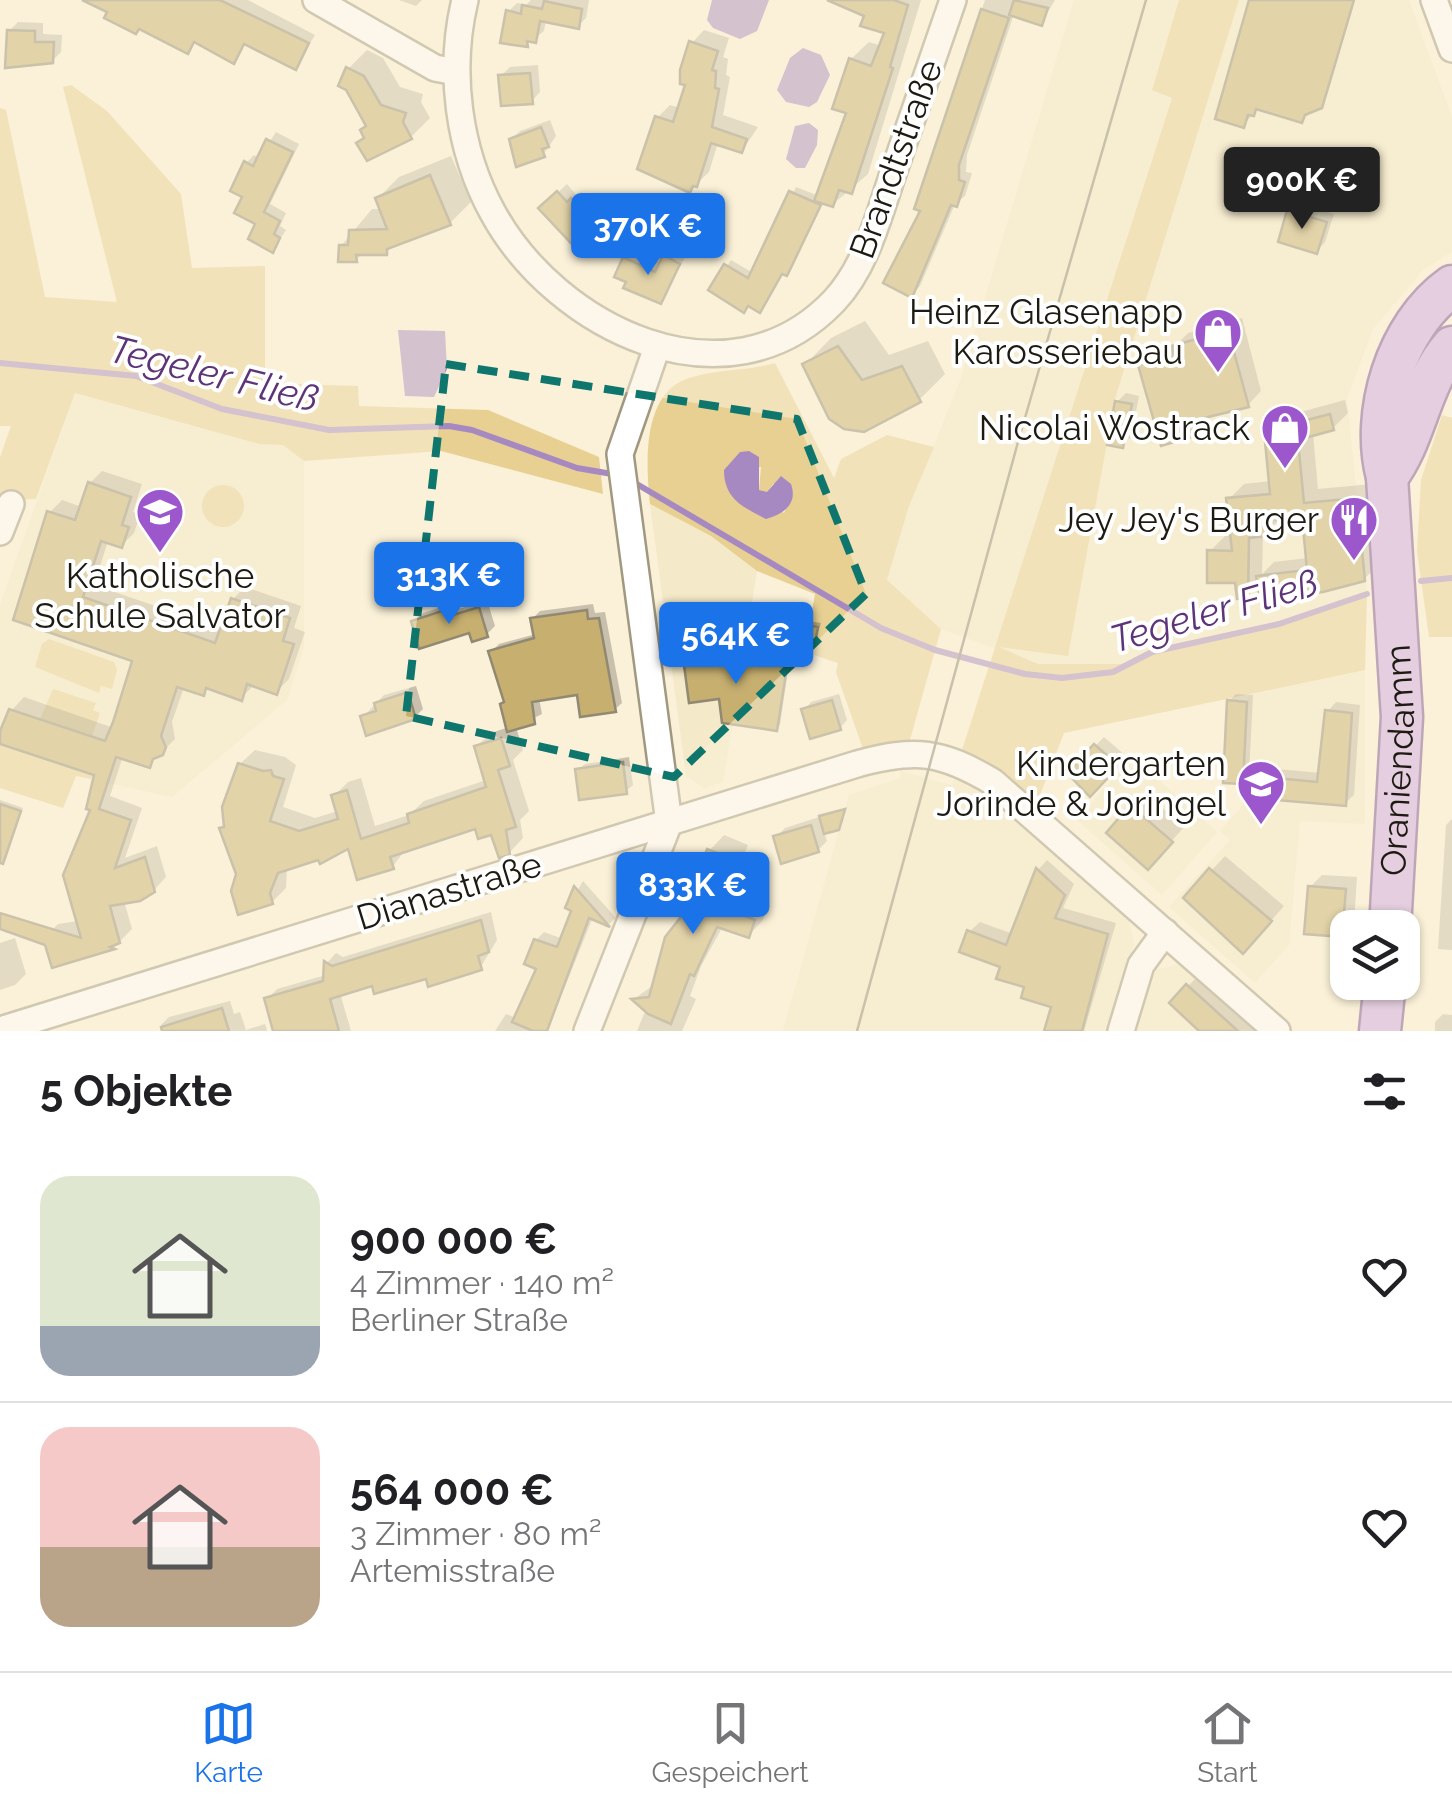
<!DOCTYPE html>
<html lang="de">
<meta charset="utf-8">
<style>
body{margin:0;font-family:Raleway,sans-serif;background:#f6f6f6;color:#202124;height:100vh;display:flex;flex-direction:column;font-size:38px;white-space:nowrap}
*{box-sizing:border-box;margin:0}
p{font-size:32px;color:#757577}
.icon{flex:none;width:55px;height:55px;fill:none;stroke:currentColor;stroke-width:2;stroke-linecap:round;stroke-linejoin:round}
.map{position:relative;height:1031px;overflow:hidden}
.side{display:flex;flex-direction:column;background:#fff;flex:1}
.side>*{flex:none}
.buttons{position:absolute;left:1330px;top:910px;display:grid;gap:20px}
.buttons a{display:grid;place-items:center;width:90px;height:90px;border-radius:20px;background:#fff;box-shadow:0 2px 8px #0004;font-size:50px}
.price{position:absolute;translate:-50% -85px;padding:0 22px;border-radius:10px;background:#1a73e8;color:#fff;font-size:32px;line-height:65px;filter:drop-shadow(0 2px 5px #0008)}
.price::after{content:'';position:absolute;left:50%;top:60px;width:30px;height:22px;margin-left:-15px;background:inherit;clip-path:polygon(0 0,100% 0,50% 100%)}
.price.on{background:#222;color:#fff}
ul{padding:0;list-style:none}
li{display:flex;align-items:center;gap:30px;height:250px;padding:0 40px}
li+li{border-top:2px solid #e0e0e0}
li span{display:grid;place-items:center;flex:none;width:280px;height:200px;border-radius:30px;color:#555}
li>.icon{margin-inline-start:auto}
span .icon{width:120px;height:120px;fill:#fffc;stroke-width:1}
li b{font-size:42px}
h2{display:flex;justify-content:space-between;align-items:center;height:120px;padding:0 40px;font-size:42px}
.dock{display:flex;justify-content:space-around;align-items:center;height:140px;border-top:2px solid #e0e0e0;background:#fff;font-size:28px;color:#757577}
.dock a{display:grid;justify-items:center;gap:5px}
.dock .on{color:#1a73e8}
.map>svg:first-child{display:block}
.built{fill:#f4e9c8}
.green{fill:#e7d092;fill-rule:evenodd}
.water{fill:#a789c1}
.shadow{fill:#0003;fill-rule:evenodd}
.lines{fill:none;stroke-linecap:round;stroke-linejoin:round}
.stream{stroke:#a789c1;stroke-width:6}
.building{fill:#c6af6f;stroke:#918972;stroke-width:2.5}
.minor-casing{stroke:#a09880;stroke-width:30}
.primary-casing{stroke:#774d91;stroke-width:45}
.minor{stroke:#fff;stroke-width:25}
.primary{stroke:#cba4e6;stroke-width:40}
.tram{stroke:#8d8776;stroke-width:2.5}
.marked{fill:none;stroke:#0f766e;stroke-width:8;stroke-dasharray:20 12;stroke-linejoin:round}
.labels{text-anchor:middle;stroke-width:8;stroke-linejoin:round;paint-order:stroke}
.street-label{font-size:35px;fill:#1d1a11;stroke:#fff}
.poi-label{font-size:35px;fill:#1d1a11;stroke:#fff;text-anchor:end}
.water-label{font-size:38px;font-style:italic;fill:#5d3479;stroke:#fff}
</style>
<div class="map">
<svg width="1452" height="1031" viewBox="0 0 1452 1031">
<rect width="100%" height="100%" fill="#faf1d8"/>
<g class="built">
<polygon points="1074,0 1179,0 1152,89 1172,97 1123,249 1067,655 1115,399 1239,0 1409,0 1452,117 1452,252 1424,269 1373,329 1347,398 1367,594 1279,624 1152,652 1127,664 1038,664 941,629 887,581 909,506 960,381"/>
<polygon points="75,393 258,444 283,445 304,461 304,647 287,700 172,797 76,776 63,808 0,788 0,605"/>
<polygon points="650,504 711,536 757,571 723,782 704,788 686,776"/>
<polygon points="1365,670 1365,824 1300,821 1289,945 1255,983 1169,907 1230,840 1220,831 1243,805 1248,695"/>
<polygon points="1144,767 1217,832 1162,895 1077,820 1121,769"/>
<polygon points="901,771 951,785 955,777 989,789 1128,918 1134,943 1108,1031 783,1031 849,795 900,778"/>
<polygon points="1176,965 1188,970 1257,1031 1133,1031 1148,978 1155,970"/>
</g>
<g class="green">
<polygon points="1179,0 1239,0 1115,399 1068,656 999,647 1038,664 1127,664 1152,652 1279,624 1367,594 1365,670 1064,733 1036,805 983,759 961,753 1172,98 1152,90"/>
<polygon points="71,85 107,111 181,194 192,268 265,266 265,377 292,384 358,386 359,406 488,410 599,457 603,494 441,451 304,461 283,445 259,444 75,393 36,499 0,500 0,457 11,426 0,426 0,108 6,110 45,297 117,302 63,87"/>
<path d="M775,363L834,478L841,459L887,435L934,447L909,506L887,580L941,629L908,747L863,749L836,672L838,663L805,652L815,594L757,571L711,536L650,504C646,465 641,393 689,378C716,369 747,371 775,363ZM761,467L759,490L767,493L773,484L793,493L784,513L725,470Z"/>
<polygon points="1442,415 1452,418 1452,637 1429,637 1417,551 1421,480"/>
<circle cx="223" cy="506" r="21"/>
<polygon points="49,639 114,662 117,670 112,689 101,686 99,693 35,667 42,644"/>
<polygon points="53,689 96,703 93,710 100,713 92,736 40,719"/>
<polygon points="0,744 82,772 85,767 94,775 91,779 76,776 63,808 0,788"/>
</g>
<g class="water">
<polygon points="712,0 769,0 757,31 740,39 713,28 707,20"/>
<polygon points="803,48 821,55 830,75 817,102 809,107 786,102 777,90 790,58"/>
<polygon points="809,123 818,130 817,145 805,168 796,168 786,159 795,126"/>
<polygon points="398,330 445,331 447,369 434,397 405,396"/>
<path d="M749,451L759,457V490L767,492L781,476L791,484C798,504 784,514 766,519C743,507 724,499 724,470L740,452Z"/>
</g>
<g class="shadow">
<polygon points="99,0 248,0 315,35 295,67 247,42 234,61 197,40 187,51 110,11"/>
<polygon points="399,0 422,0 416,6"/>
<polygon points="531,0 589,0 586,18 578,26 546,20 544,31 527,44 509,11 517,3 526,5"/>
<polygon points="857,0 921,0 868,174 832,205 824,202 765,304 711,290 731,260 753,273 796,187 819,196 849,111 851,59 869,42 882,46 887,32"/>
<polygon points="985,0 1055,0 1041,23 1014,14 967,155 966,172 972,173 965,196 955,204 920,286 911,295 923,209 917,207"/>
<polygon points="1253,0 1355,0 1325,101 1307,111 1301,120 1258,107 1244,125"/>
<polygon points="18,22 43,23 43,34 62,35 61,52 52,61 9,31"/>
<polygon points="704,30 729,38 723,57 728,59 726,75 730,77 723,115 758,127 742,151 718,143 709,172 690,190 657,118 670,105 680,108 692,43"/>
<polygon points="367,50 383,58 400,87 423,94 421,102 430,118 411,137 378,156 348,89 348,69"/>
<polygon points="538,65 540,92 532,101 501,76 510,67"/>
<polygon points="550,120 556,136 543,155 511,140 520,131"/>
<polygon points="276,132 299,144 270,204 286,213 280,226 286,230 273,250 245,196 246,163 254,155 259,158"/>
<polygon points="451,156 471,202 450,223 395,244 386,253 363,253 356,260 341,246 372,209 382,209 378,198 399,177"/>
<polygon points="567,184 577,196 581,192 615,227 588,253 542,208"/>
<polygon points="1298,203 1334,214 1325,242 1317,251 1289,212"/>
<polygon points="674,248 687,254 660,302 625,259 634,250 662,263"/>
<polygon points="1242,318 1261,391 1248,405 1207,415 1209,421 1195,434 1141,365 1155,352 1173,348 1188,333"/>
<polygon points="865,321 889,355 928,341 945,374 919,400 805,365 831,338"/>
<polygon points="1126,393 1139,396 1131,437 1122,445 1117,402"/>
<path d="M1345,400L1348,413L1333,428L1313,434L1318,489L1372,484L1380,564L1364,579L1260,583L1247,596L1210,551L1225,536H1233L1229,499L1244,484L1271,481L1267,432L1282,417ZM1304,514L1308,558L1274,562L1262,574L1263,534L1282,518Z"/>
<polygon points="102,471 142,484 133,512 140,515 134,533 121,546 108,541 94,585 223,629 233,599 245,587 301,606 294,628 305,632 289,679 276,692 255,684 241,698 209,687 203,693 184,687 172,722 175,739 149,765 123,756 110,796 142,808 125,858 157,846 166,877 154,890 124,901 132,929 114,947 54,964 45,937 58,924 78,921 97,774 12,710 24,697 114,728 135,660 17,619 50,512 62,500 82,507 90,483"/>
<polygon points="487,600 495,626 487,634 414,622 423,613 457,602 459,609"/>
<polygon points="593,604 595,613 605,612 622,703 614,710 579,692 539,698 542,714 516,727 523,750 513,760 529,811 520,820 523,838 509,853 493,832 477,826 406,849 393,866 349,845 287,867 286,888 272,902 239,874 226,825 240,764 255,750 285,757 296,765 283,807 315,818 338,811 334,796 348,782 361,778 375,826 409,815 424,801 486,780 476,747 491,733 509,727 506,701 491,652 499,644 536,634 533,618 540,611"/>
<polygon points="801,620 821,623 815,641 797,624"/>
<polygon points="688,648 735,648 734,654 789,664 780,725 776,729 721,696 684,651"/>
<polygon points="416,686 423,709 415,717 363,717 384,695"/>
<polygon points="839,694 847,720 840,728 804,710 811,702"/>
<polygon points="1236,694 1253,695 1249,775 1242,782 1229,701"/>
<polygon points="1336,702 1360,705 1354,795 1345,803 1268,778 1277,769 1321,773 1328,711"/>
<polygon points="1104,737 1126,756 1090,794 1070,773"/>
<polygon points="629,757 633,785 626,791 578,770 585,764"/>
<polygon points="1146,793 1184,827 1161,853 1109,833"/>
<polygon points="0,800 23,808 6,852 0,850"/>
<polygon points="847,808 842,824 824,832 827,841 818,850 776,837 785,828"/>
<polygon points="1452,819 1452,950 1438,949 1446,825"/>
<polygon points="724,835 748,845 731,889 769,905 763,920 748,936 723,926 701,966 690,996 696,999 682,1031 637,1031 646,1009 634,999 655,984 709,851"/>
<polygon points="1225,856 1284,906 1257,937 1186,898"/>
<polygon points="1047,860 1074,884 1063,908 1116,923 1084,1031 1047,1031 1054,1005 1003,966 969,932 980,922 1013,934 1038,870"/>
<polygon points="1322,875 1357,877 1354,922 1342,934 1310,887"/>
<polygon points="583,881 616,918 609,924 593,917 547,1031 495,1031 506,1014 516,1018 540,967 536,940 544,932 563,939 575,910 568,907"/>
<polygon points="491,912 497,940 480,968 374,983 340,993 351,1031 276,1031 267,999 277,989 326,975 327,963 336,953 343,957"/>
<polygon points="15,938 26,974 15,985 0,990 0,943"/>
<polygon points="1198,976 1260,1031 1200,1031 1188,986"/>
<polygon points="230,1001 234,1014 240,1012 246,1030 265,1024 267,1031 163,1031 161,1025 169,1017"/>
<polygon points="1443,1014 1452,1015 1452,1031 1435,1031 1435,1022"/>
</g>
<g class="lines">
<g class="stream">
<polyline points="0,363 136,376 222,409 329,430 449,426 472,430 577,468 618,475"/>
<polyline points="630,480 881,628 935,650 1025,674 1062,678 1113,672 1152,652 1279,624 1367,594"/>
<polyline points="1421,581 1452,578"/>
</g>
</g>
<g class="building">
<polygon points="82,0 220,0 309,43 296,70 244,44 234,64 194,42 188,54 139,29 136,34 104,18 107,12"/>
<polygon points="827,0 894,0 908,5 890,67 893,68 852,194 839,190 833,207 814,201 846,113 832,109 849,58 871,66 884,33 860,26 864,16"/>
<polygon points="1014,0 1048,8 1042,26 1009,15"/>
<polygon points="1249,0 1354,0 1322,108 1305,115 1302,123 1256,109 1254,116 1248,115 1244,128 1215,119"/>
<polygon points="544,1 582,9 579,29 540,21 536,43 527,41 528,47 500,43 506,10 521,14 522,5 542,9"/>
<polygon points="981,9 1009,18 959,165 959,180 965,182 957,207 951,205 912,298 883,283 920,211 914,209"/>
<polygon points="7,30 35,31 35,42 54,42 53,63 5,68"/>
<polygon points="689,41 718,51 712,70 716,71 715,88 719,89 712,127 747,139 742,153 711,143 697,187 693,186 690,193 637,169 655,116 673,122 685,85 680,84 680,70"/>
<polygon points="346,67 364,76 381,105 406,113 403,122 412,139 367,161 356,143 364,138 360,130 366,126 346,90 338,86"/>
<polygon points="530,73 533,104 501,106 498,75"/>
<polygon points="541,127 549,147 542,149 545,157 516,167 509,139"/>
<polygon points="266,139 293,152 264,212 280,221 274,234 280,238 273,253 248,239 255,224 234,213 242,197 230,191 244,161 253,166"/>
<polygon points="430,175 451,225 387,249 387,255 356,255 357,262 338,262 339,245 348,245 349,230 387,229 375,198"/>
<polygon points="557,191 567,202 571,198 608,238 589,255 582,255 538,208"/>
<polygon points="789,191 821,205 787,276 782,274 760,313 748,306 744,313 708,290 724,264 748,278"/>
<polygon points="1287,210 1327,222 1317,254 1278,242"/>
<polygon points="663,255 680,264 661,304 623,288 626,282 614,277 623,257 655,272"/>
<polygon points="1228,330 1249,407 1192,421 1196,436 1161,446 1138,365 1174,357 1172,346"/>
<polygon points="838,346 862,380 902,366 921,402 864,432 844,429 829,419 802,364"/>
<polygon points="1115,401 1132,404 1123,448 1107,445"/>
<polygon points="1330,414 1334,430 1298,440 1304,503 1357,498 1365,581 1323,592 1260,599 1256,576 1307,570 1302,517 1267,520 1268,536 1249,538 1248,598 1237,599 1235,583 1207,583 1207,550 1232,551 1226,498 1270,494 1264,431"/>
<polygon points="88,482 131,497 122,525 129,527 122,548 101,541 83,597 215,643 231,598 290,618 283,641 294,644 277,695 247,684 242,701 206,688 204,696 177,687 161,736 166,747 163,755 153,759 150,768 116,757 99,809 131,820 115,868 145,857 155,892 140,901 110,906 120,943 110,947 115,949 52,968 45,945 0,929 0,913 81,938 63,875 90,810 86,809 94,775 0,744 0,731 9,709 105,741 113,722 132,661 13,620 47,511 75,520"/>
<polygon points="479,607 488,637 472,642 469,633 419,649 411,621 448,609 450,616"/>
<polygon points="587,610 588,619 599,618 616,712 580,717 577,695 532,702 535,724 507,732 500,704 504,702 488,651 534,638 530,618"/>
<polygon points="794,623 818,627 815,644 792,640"/>
<polygon points="682,650 733,651 732,657 787,667 777,731 722,723 719,699 689,703"/>
<polygon points="408,692 416,719 366,736 360,716 376,711 374,703"/>
<polygon points="832,700 841,730 810,739 801,709"/>
<polygon points="1227,700 1247,702 1243,784 1223,783"/>
<polygon points="1325,710 1352,713 1346,806 1263,799 1265,777 1317,782"/>
<polygon points="501,738 510,766 498,770 516,827 506,830 510,855 499,858 491,835 478,839 475,829 390,857 394,869 357,880 348,849 320,864 318,860 278,873 270,893 273,904 238,915 231,891 236,874 219,828 224,827 222,807 238,763 263,771 271,770 273,776 284,779 270,821 299,831 338,819 331,795 347,790 361,839 409,823 407,814 486,787 474,746"/>
<polygon points="1094,744 1119,766 1090,797 1067,773"/>
<polygon points="623,762 627,794 579,800 575,769"/>
<polygon points="0,804 21,811 3,864 0,863"/>
<polygon points="1130,805 1173,842 1148,870 1106,833"/>
<polygon points="845,809 839,830 824,834 819,816"/>
<polygon points="811,825 819,852 781,864 773,836"/>
<polygon points="707,849 735,860 717,904 755,920 749,938 717,927 694,976 690,974 671,1024 648,1014 631,999 649,997 665,937 680,918"/>
<polygon points="1036,868 1065,895 1055,918 1108,934 1082,1031 1044,1031 1051,1007 1021,998 1024,987 996,979 1000,967 959,952 967,930 1006,945"/>
<polygon points="1209,868 1272,921 1243,954 1183,898"/>
<polygon points="574,886 610,927 589,918 547,1031 533,1031 512,1022 536,969 524,964 534,939 557,947 571,911 565,908"/>
<polygon points="1308,886 1346,889 1342,937 1304,934"/>
<polygon points="481,920 489,952 478,956 482,970 428,987 426,979 374,994 372,986 330,999 339,1031 273,1031 264,998 323,981 324,961 332,966"/>
<polygon points="1186,984 1238,1031 1199,1031 1169,1003"/>
<polygon points="222,1008 229,1031 162,1031 161,1027"/>
</g>
<g class="lines">
<g class="minor-casing">
<g id="minor">
<polyline points="316,0 435,68 456,72"/>
<path d="M465,0C448,70 458,150 493,213C556,328 727,413 834,301C868,265 880,210 896,165C915,110 934,55 953,0"/>
<polyline points="1434,0 1452,49"/>
<polyline points="0,532 11,504"/>
<path d="M0,1030L857,764C916,748 941,751 993,782L1277,1031"/>
<polyline points="587,1031 669,823 620,454 657,347"/>
<polyline points="1121,1031 1141,965 1165,932"/>
</g>
</g>
<g class="primary-casing">
<g id="primary">
<path d="M1387,477C1417,438 1419,385 1452,347"/>
<path id="s1" d="M1390,928L1402,717L1387,477C1370,413 1396,326 1452,286"/>
<polyline points="1380,1031 1385,982"/>
</g>
</g>
<use href="#minor" class="minor"/>
<use href="#primary" class="primary"/>
<polyline class="tram" points="857,1031 1018,442 1146,0"/>
</g>
<path d="M0 0H1452V1031H0ZM446,364L797,419L866,594L674,777L406,716Z" fill="#faf1d8" fill-opacity=".55" fill-rule="evenodd"/>
<path class="marked" d="M446,364L797,419L866,594L674,777L406,716Z"/>
<defs>
<g id="shop-pin" transform="scale(2.5)"><path d="M0 17L-7.5 6A9.5 9.5 0 1 1 7.5 6Z" fill="#9c57cc" stroke="#fff"/><path d="M-5-2.5h2.3a2.7 3.5 0 0 1 5.4 0H5L5.5 6h-11ZM-1.5-2.5h3a1.5 2.3 0 0 0-3 0Z" fill="#fff"/></g>
<g id="school-pin" transform="scale(2.5)"><path d="M0 17L-7.5 6A9.5 9.5 0 1 1 7.5 6Z" fill="#9c57cc" stroke="#fff"/><path d="M0-5L7-2L0 1L-7-2ZM-4 1L0 2.5L4 1V4Q0 6-4 4Z" fill="#fff"/></g>
<g id="restaurant-pin" transform="scale(2.5)"><path d="M0 17L-7.5 6A9.5 9.5 0 1 1 7.5 6Z" fill="#9c57cc" stroke="#fff"/><path d="M-5-6h1v4h1v-4h1v4h1v-4h1v5L-1.5 .5V6h-2V.5L-5-1ZM5-6V6H3V1.5H1.5Q1.5-4 5-6Z" fill="#fff"/></g>
</defs>
<g fill-rule="evenodd">
<use href="#shop-pin" x="1218" y="332"/>
<use href="#shop-pin" x="1285" y="428"/>
<use href="#school-pin" x="160" y="512"/>
<use href="#restaurant-pin" x="1354" y="520"/>
<use href="#school-pin" x="1261" y="784"/>
</g>
<g class="labels">
<g class="street-label">
<text transform="translate(896 159) rotate(-70)" y="12">Brandtstraße</text>
<text dy="12" stroke="none"><textPath href="#s1" startOffset="168">Oraniendamm</textPath></text>
<text transform="translate(449 891) rotate(-17)" y="12">Dianastraße</text>
</g>
<g class="poi-label">
<text x="1183" y="324">Heinz Glasenapp<tspan x="1183" dy="40">Karosseriebau</tspan></text>
<text x="1250" y="440">Nicolai Wostrack</text>
<text x="1319" y="532">Jey Jey's Burger</text>
<text x="160" y="588" text-anchor="middle">Katholische<tspan x="160" dy="40">Schule Salvator</tspan></text>
<text x="1226" y="776">Kindergarten<tspan x="1226" dy="40">Jorinde &amp; Joringel</tspan></text>
</g>
<g class="water-label">
<text transform="translate(214 374) rotate(14)" y="13">Tegeler Fließ</text>
<text transform="translate(1214 611) rotate(-16)" y="13">Tegeler Fließ</text>
</g>
</g>
</svg>
<div class="buttons">
<a><svg class="icon" aria-label="layers" viewBox="0 0 24 24"><path d="M12 4l9 5-9 5-9-5zM3 14l9 5 9-5"/></svg></a>
</div>
<b class="price on" style="left:1302px;top:232px">900K €</b>
<b class="price" style="left:648px;top:278px">370K €</b>
<b class="price" style="left:449px;top:627px">313K €</b>
<b class="price" style="left:736px;top:687px">564K €</b>
<b class="price" style="left:693px;top:937px">833K €</b>
</div>
<section class="side">
<h2>5 Objekte<svg class="icon" aria-label="filters" viewBox="0 0 24 24"><path d="M4 7h16M4 17h16"/><circle cx="9" cy="7" r="2"/><circle cx="15" cy="17" r="2"/></svg></h2>
<ul>
<li><span style="background:linear-gradient(#dfe7d0 75%,#9aa5b1 0)"><svg class="icon" aria-label="home" viewBox="0 0 24 24"><path d="M3 11l9-7 9 7M6 9v11h12V9"/></svg></span><div><b>900 000 €</b><p>4 Zimmer · 140 m²</p><p>Berliner Straße</p></div><svg class="icon" aria-label="heart" viewBox="0 0 24 24"><path d="M12 20l-8-8c-3-5 5-10 8-4 3-6 11-1 8 4z"/></svg></li>
<li><span style="background:linear-gradient(#f6c9c9 60%,#b9a48a 0)"><svg class="icon" aria-label="home" viewBox="0 0 24 24"><path d="M3 11l9-7 9 7M6 9v11h12V9"/></svg></span><div><b>564 000 €</b><p>3 Zimmer · 80 m²</p><p>Artemisstraße</p></div><svg class="icon" aria-label="heart" viewBox="0 0 24 24"><path d="M12 20l-8-8c-3-5 5-10 8-4 3-6 11-1 8 4z"/></svg></li>
</ul>
</section>
<nav class="dock">
<a class="on"><svg class="icon" aria-label="map" viewBox="0 0 24 24"><path d="M3 6l6-2 6 2 6-2v14l-6 2-6-2-6 2zM9 4v14M15 6v14"/></svg>Karte</a>
<a><svg class="icon" aria-label="saved" viewBox="0 0 24 24"><path d="M7 4h10v16l-5-4-5 4z"/></svg>Gespeichert</a>
<a><svg class="icon" aria-label="home" viewBox="0 0 24 24"><path d="M3 11l9-7 9 7M6 9v11h12V9"/></svg>Start</a>
</nav>
